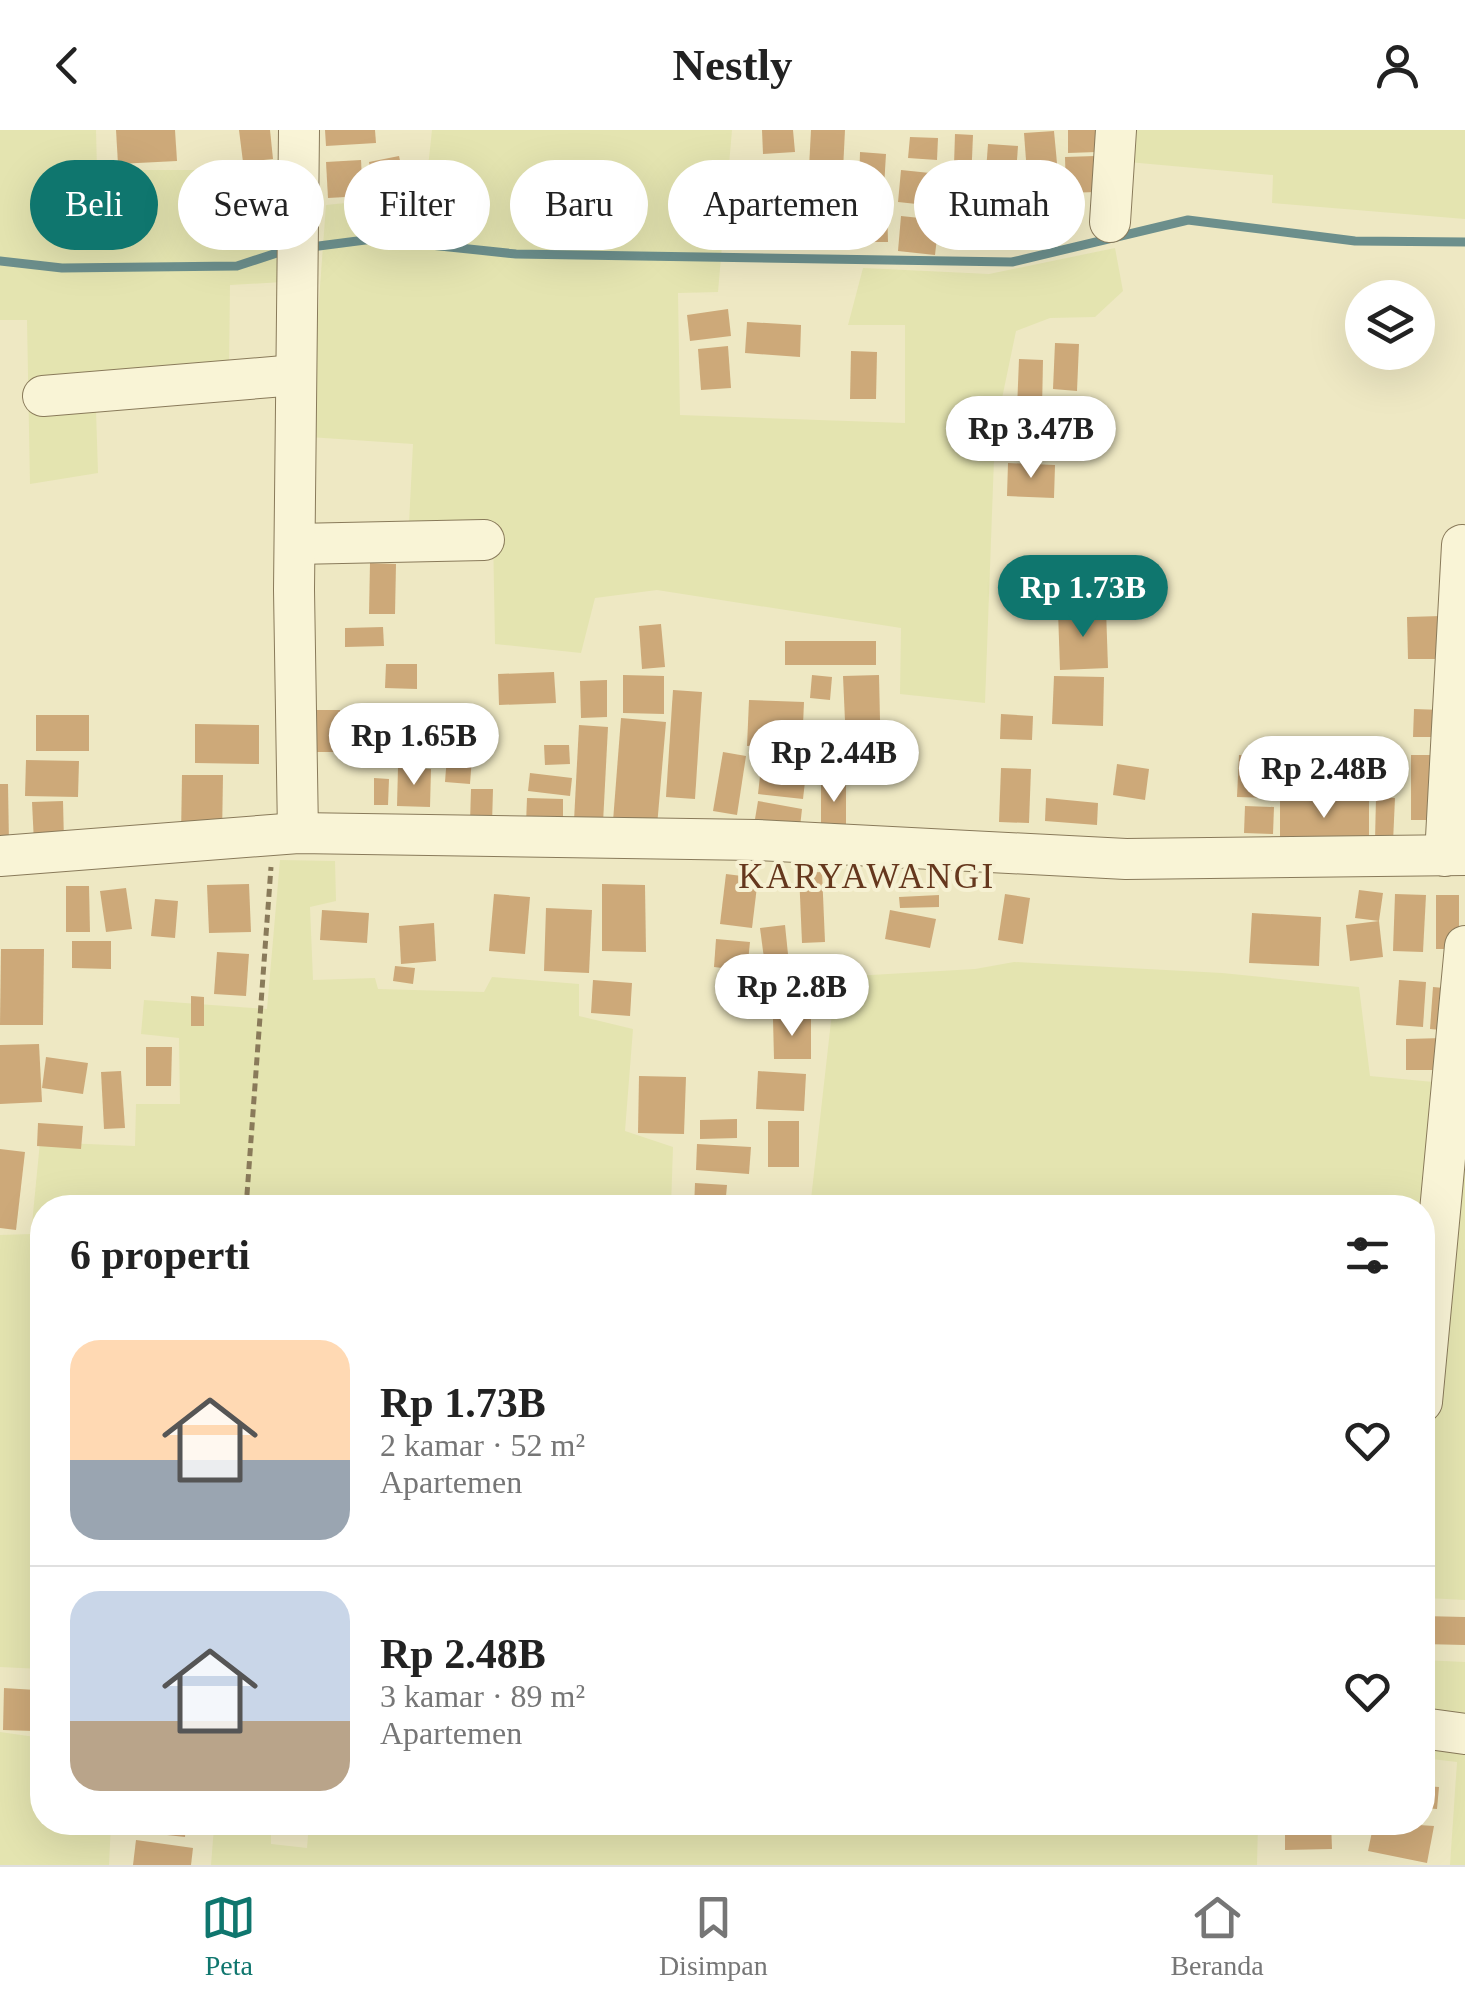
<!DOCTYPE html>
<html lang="id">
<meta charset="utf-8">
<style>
body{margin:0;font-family:Georgia,serif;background:#f2f2f2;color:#222;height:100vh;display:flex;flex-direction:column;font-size:38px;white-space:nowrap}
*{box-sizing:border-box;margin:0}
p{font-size:32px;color:#767676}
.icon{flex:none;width:55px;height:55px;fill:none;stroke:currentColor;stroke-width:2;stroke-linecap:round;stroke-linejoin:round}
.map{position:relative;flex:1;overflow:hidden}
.drawer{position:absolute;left:30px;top:1065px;width:1405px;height:640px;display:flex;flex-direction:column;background:#fff;border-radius:40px;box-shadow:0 10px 40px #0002}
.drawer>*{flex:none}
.top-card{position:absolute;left:30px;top:30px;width:1405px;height:90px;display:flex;gap:20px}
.fabs{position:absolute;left:1345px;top:150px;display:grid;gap:20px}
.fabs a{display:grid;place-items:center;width:90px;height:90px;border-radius:50%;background:#fff;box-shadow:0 10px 40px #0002;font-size:50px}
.price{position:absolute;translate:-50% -85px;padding:0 22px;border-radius:35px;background:#fff;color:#222;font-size:32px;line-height:65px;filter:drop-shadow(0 2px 5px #0008)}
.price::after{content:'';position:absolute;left:50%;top:60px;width:30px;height:22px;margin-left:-15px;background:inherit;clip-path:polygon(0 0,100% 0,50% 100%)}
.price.selected{background:#0f766e;color:#fff}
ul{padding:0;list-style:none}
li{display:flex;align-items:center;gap:30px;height:250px;padding:0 40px}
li+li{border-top:2px solid #e0e0e0}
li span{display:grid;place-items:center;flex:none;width:280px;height:200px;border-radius:30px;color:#555}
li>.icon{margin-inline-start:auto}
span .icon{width:120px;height:120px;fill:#fffc;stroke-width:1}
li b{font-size:42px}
h2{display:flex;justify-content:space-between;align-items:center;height:120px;padding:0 40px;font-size:42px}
.pill{padding:0 35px;border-radius:45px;background:#fff;box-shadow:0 10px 40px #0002;font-size:35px;line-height:90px}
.pill.selected{background:#0f766e;color:#fff}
header{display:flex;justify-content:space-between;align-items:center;height:130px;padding:0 40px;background:#fff;font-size:45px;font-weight:700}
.tab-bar{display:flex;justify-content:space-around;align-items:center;height:140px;border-top:2px solid #e0e0e0;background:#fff;font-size:28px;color:#767676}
.tab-bar a{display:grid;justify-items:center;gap:5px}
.tab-bar .selected{color:#0f766e}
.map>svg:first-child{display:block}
.farmland{fill:#e4e4b0}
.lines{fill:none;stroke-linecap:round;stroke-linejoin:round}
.stream{stroke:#6c8f8c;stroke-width:9}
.building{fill:#cda979}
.minor-casing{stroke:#897a5a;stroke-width:42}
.path{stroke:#897a5a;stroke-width:5;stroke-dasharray:8 5;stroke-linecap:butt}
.minor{stroke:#f9f4d6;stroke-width:40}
.labels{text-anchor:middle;stroke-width:8;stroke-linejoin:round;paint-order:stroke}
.quarter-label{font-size:35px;letter-spacing:2.5px;fill:#65371d;stroke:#f6f1d3}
</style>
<header><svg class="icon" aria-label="back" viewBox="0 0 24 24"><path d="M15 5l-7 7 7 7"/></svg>Nestly<svg class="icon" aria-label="person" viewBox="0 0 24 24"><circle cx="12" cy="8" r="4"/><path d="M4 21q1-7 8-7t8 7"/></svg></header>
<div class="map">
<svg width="1465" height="1735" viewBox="0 0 1465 1735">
<rect width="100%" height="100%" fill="#eee8c3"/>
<g class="farmland">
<polygon points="0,0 96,0 97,40 283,40 283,152 230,155 229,238 95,248 98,343 30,354 27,190 0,190"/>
<polygon points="432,0 732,0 718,162 678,163 680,285 905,293 905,195 848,195 863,138 989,144 1115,118 1123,161 1095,187 1050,188 1016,201 995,302 985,573 900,564 901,498 657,460 595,468 581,523 495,514 493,403 409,394 413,314 309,307 326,75 425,65"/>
<polygon points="1130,0 1465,0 1465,89 1272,73 1273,45 1128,32"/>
<polygon points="280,730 335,731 336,771 310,777 313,850 375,848 378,859 484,862 492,847 579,854 579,886 633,899 625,1001 673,1017 671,1077 42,1078 42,1539 0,1537 0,1105 31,1104 40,1012 135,1016 136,974 180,974 179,908 141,904 144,870 267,879"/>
<polygon points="1014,832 1222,843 1359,857 1370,946 1465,955 1465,1470 1426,1468 1422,1078 810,1078 836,847 975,839"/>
<polygon points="1422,1530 1465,1532 1465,1735 1450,1735 1457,1632 1423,1628"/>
<polygon points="0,1602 42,1608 42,1692 111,1693 109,1735 0,1735"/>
<polygon points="309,1693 1258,1692 1258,1693 1257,1735 211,1735 214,1697 271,1693 271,1714 307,1718"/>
</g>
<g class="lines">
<g class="stream">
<polyline points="311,117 373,109 516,124 1012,132 1188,90 1355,111 1465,112"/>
<polyline points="0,131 62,138 237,136 286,120"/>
</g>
</g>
<g class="building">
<polygon points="116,0 175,0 177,31 118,34"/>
<polygon points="239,0 270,0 273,29 243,32"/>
<polygon points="325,0 375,0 376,13 326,16"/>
<polygon points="762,0 793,0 795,22 763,24"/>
<polygon points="811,0 845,0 843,40 809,38"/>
<polygon points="1068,0 1097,0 1097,22 1068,23"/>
<polygon points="1054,1 1059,55 1028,57 1024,3"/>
<polygon points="955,4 973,5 969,98 952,97"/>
<polygon points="910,7 938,8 937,30 908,28"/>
<polygon points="988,14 1018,16 1015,58 985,55"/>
<polygon points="860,22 886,24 884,57 859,56"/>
<polygon points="399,26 407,62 376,68 369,32"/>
<polygon points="1095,26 1096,62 1066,63 1065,27"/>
<polygon points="361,30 363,66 328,68 326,32"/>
<polygon points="901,40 930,43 926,75 898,72"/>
<polygon points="861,73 887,73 888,112 861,112"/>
<polygon points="901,86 939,90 935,125 898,121"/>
<polygon points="728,179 731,206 690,211 687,185"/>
<polygon points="747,192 801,195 800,227 745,223"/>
<polygon points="1055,213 1079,214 1077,261 1053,259"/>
<polygon points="728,216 731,258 701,260 698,219"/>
<polygon points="851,221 877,222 876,269 850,269"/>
<polygon points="1019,229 1043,230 1042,280 1017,279"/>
<polygon points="1008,333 1055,335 1054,368 1007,366"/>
<polygon points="370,433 396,434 395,484 369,484"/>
<polygon points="1106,479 1108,538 1060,540 1058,481"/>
<polygon points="1441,486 1441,529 1408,529 1407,487"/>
<polygon points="661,494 665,537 642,539 639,496"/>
<polygon points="383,497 384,516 345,517 345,498"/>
<rect x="785" y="511" width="91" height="24"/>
<polygon points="386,534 417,534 417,559 385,558"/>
<polygon points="554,542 556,573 499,575 498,544"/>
<polygon points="623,545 664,546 664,584 623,583"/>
<polygon points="812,545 832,547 830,570 810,568"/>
<polygon points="879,545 880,590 845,591 843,546"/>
<polygon points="1054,546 1104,547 1103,596 1052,594"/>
<polygon points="607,550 607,587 581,588 580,551"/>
<polygon points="673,560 702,562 695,669 666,667"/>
<polygon points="749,570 804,572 802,618 747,616"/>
<polygon points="1414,579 1442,580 1441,607 1413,607"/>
<rect x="314" y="580" width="26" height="42"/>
<polygon points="1001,584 1033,586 1032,610 1000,609"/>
<rect x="36" y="585" width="53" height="36"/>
<polygon points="410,587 438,589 436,616 408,614"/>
<polygon points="621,588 666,592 656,708 612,704"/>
<polygon points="195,594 259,595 259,634 195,633"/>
<polygon points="579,595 608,597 603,693 574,691"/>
<polygon points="454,600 466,602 463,618 451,616"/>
<polygon points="838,606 883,610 880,645 835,642"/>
<polygon points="544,615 569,615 570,634 545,635"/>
<polygon points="723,622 746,626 737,685 713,681"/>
<polygon points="1239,625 1276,626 1275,668 1237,667"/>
<polygon points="1411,625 1439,625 1440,690 1411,690"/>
<polygon points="447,626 472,627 470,654 445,652"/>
<polygon points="762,628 807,634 803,669 758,664"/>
<polygon points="26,630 79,631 78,667 25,666"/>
<polygon points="1117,634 1149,639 1145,670 1113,665"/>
<polygon points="398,638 431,639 430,677 397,676"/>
<polygon points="1001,638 1031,639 1029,693 999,692"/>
<polygon points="530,643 572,648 570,666 528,661"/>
<polygon points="182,645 223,645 222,707 181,707"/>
<polygon points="374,648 389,649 388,675 374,675"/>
<rect x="821" y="650" width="25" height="51"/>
<polygon points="0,654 8,654 9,714 0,714"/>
<polygon points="471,659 493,659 492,694 470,693"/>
<polygon points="1376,667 1395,668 1393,712 1375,711"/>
<polygon points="527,668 563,669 563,696 526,694"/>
<polygon points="1046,668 1098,673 1097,695 1045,691"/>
<polygon points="1280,668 1369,669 1369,714 1280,714"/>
<polygon points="63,671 64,712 34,713 32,672"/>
<polygon points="758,671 802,679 800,697 755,689"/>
<polygon points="1245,676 1274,677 1273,704 1244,703"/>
<polygon points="822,742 825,812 802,813 799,743"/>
<polygon points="726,744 758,748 752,798 720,794"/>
<polygon points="249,754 251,802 209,803 207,755"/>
<polygon points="602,754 645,755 646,822 602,821"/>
<polygon points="66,756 89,756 90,802 66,802"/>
<polygon points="126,758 132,799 106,802 100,761"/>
<polygon points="1359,760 1383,763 1379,791 1355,788"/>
<polygon points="494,764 530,767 525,824 489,821"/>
<polygon points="1005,764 1030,768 1023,814 998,810"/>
<polygon points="1395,764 1426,765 1423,822 1393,821"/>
<polygon points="939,765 939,777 900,778 899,767"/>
<rect x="1436" y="765" width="23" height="54"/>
<polygon points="155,769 178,771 175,808 151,806"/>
<polygon points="546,778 592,780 589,843 544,841"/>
<polygon points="322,780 369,783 367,813 320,810"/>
<polygon points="890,780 936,789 930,818 885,809"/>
<polygon points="1252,783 1321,787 1319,836 1249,833"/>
<polygon points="1379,791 1383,827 1350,831 1346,795"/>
<polygon points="434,793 436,831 401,834 399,796"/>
<polygon points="785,795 789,834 765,836 760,798"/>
<polygon points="716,809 750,812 747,841 714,837"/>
<polygon points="72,811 111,811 111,839 72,838"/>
<polygon points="1,819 44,819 43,895 0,895"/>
<polygon points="217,822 249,824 246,866 214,864"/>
<polygon points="819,831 820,850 791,851 790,832"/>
<polygon points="395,836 415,838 413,854 393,851"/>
<polygon points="593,850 632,853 630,886 591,883"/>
<polygon points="1399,850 1426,852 1423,897 1396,895"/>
<polygon points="1433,857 1455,859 1452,901 1430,899"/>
<polygon points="191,866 204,867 204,896 191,896"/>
<polygon points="773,889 811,889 811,929 774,929"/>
<polygon points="1443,908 1443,940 1406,940 1406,909"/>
<polygon points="39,914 42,972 0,974 0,915"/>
<polygon points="146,917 172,917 171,956 146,956"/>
<polygon points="46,927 88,933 83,964 42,958"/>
<polygon points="121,941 125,998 104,999 101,942"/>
<polygon points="758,941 806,944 804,981 756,979"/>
<polygon points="639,946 686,947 684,1004 638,1003"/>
<polygon points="737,989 737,1008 700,1009 700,990"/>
<rect x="768" y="991" width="31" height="46"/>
<polygon points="38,993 83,996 81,1019 37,1016"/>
<polygon points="697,1014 751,1017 749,1044 696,1040"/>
<polygon points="0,1019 25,1022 16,1100 0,1098"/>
<polygon points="695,1053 727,1055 725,1078 694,1078"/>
<polygon points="1423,1486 1465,1487 1465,1515 1422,1514"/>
<polygon points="4,1558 36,1560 34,1601 3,1600"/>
<polygon points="1422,1656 1439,1657 1437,1679 1422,1678"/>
<polygon points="122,1692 186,1692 185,1707 122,1700"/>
<polygon points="1285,1692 1331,1692 1332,1719 1285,1720"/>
<polygon points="1374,1692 1434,1696 1427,1733 1368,1721"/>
<polygon points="136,1710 193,1718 191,1735 133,1735"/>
</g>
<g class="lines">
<g class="minor-casing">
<g id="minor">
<polyline points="1110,92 1116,0"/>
<polyline points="43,266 296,245"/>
<polyline points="295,414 484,410"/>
<polyline points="298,703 294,460 299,0"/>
<polyline points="0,726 298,703 757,710 1126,729 1465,725"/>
<polyline points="1445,726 1462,415"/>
<polyline points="1422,1272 1465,816"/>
<polyline points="1422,1598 1465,1604"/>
</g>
</g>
<polyline class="path" points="246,1078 271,737"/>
<use href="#minor" class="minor"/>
</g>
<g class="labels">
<g class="quarter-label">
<text x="867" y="758">KARYAWANGI</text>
</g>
</g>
</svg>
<div class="fabs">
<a><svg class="icon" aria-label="layers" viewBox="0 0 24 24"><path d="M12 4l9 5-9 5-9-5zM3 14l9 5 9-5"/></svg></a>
</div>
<b class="price" style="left:1031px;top:351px">Rp 3.47B</b>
<b class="price selected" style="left:1083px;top:510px">Rp 1.73B</b>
<b class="price" style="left:414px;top:658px">Rp 1.65B</b>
<b class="price" style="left:834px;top:675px">Rp 2.44B</b>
<b class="price" style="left:1324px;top:691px">Rp 2.48B</b>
<b class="price" style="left:792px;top:909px">Rp 2.8B</b>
<div class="top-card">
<a class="pill selected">Beli</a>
<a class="pill">Sewa</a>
<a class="pill">Filter</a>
<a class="pill">Baru</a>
<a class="pill">Apartemen</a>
<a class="pill">Rumah</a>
</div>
<section class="drawer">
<h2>6 properti<svg class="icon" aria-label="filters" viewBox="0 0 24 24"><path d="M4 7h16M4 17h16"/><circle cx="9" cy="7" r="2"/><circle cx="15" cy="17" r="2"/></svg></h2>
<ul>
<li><span style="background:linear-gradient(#ffd9b3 60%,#9aa5b1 0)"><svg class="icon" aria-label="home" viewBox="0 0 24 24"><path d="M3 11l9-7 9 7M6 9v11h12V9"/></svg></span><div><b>Rp 1.73B</b><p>2 kamar · 52 m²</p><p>Apartemen</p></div><svg class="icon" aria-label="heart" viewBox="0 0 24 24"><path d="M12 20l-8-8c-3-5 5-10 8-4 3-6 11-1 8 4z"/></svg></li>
<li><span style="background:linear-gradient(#c9d6e8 65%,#b9a48a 0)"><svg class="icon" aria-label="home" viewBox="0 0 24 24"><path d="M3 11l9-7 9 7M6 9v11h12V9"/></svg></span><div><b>Rp 2.48B</b><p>3 kamar · 89 m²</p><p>Apartemen</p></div><svg class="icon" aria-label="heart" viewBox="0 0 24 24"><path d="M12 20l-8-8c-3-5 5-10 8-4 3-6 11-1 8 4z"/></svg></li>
</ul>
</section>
</div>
<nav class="tab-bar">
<a class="selected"><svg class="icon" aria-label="map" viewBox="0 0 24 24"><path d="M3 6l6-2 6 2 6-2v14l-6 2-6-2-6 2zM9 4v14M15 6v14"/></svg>Peta</a>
<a><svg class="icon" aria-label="saved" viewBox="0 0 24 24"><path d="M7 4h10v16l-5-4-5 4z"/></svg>Disimpan</a>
<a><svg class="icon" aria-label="home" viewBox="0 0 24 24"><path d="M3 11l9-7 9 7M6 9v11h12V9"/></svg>Beranda</a>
</nav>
